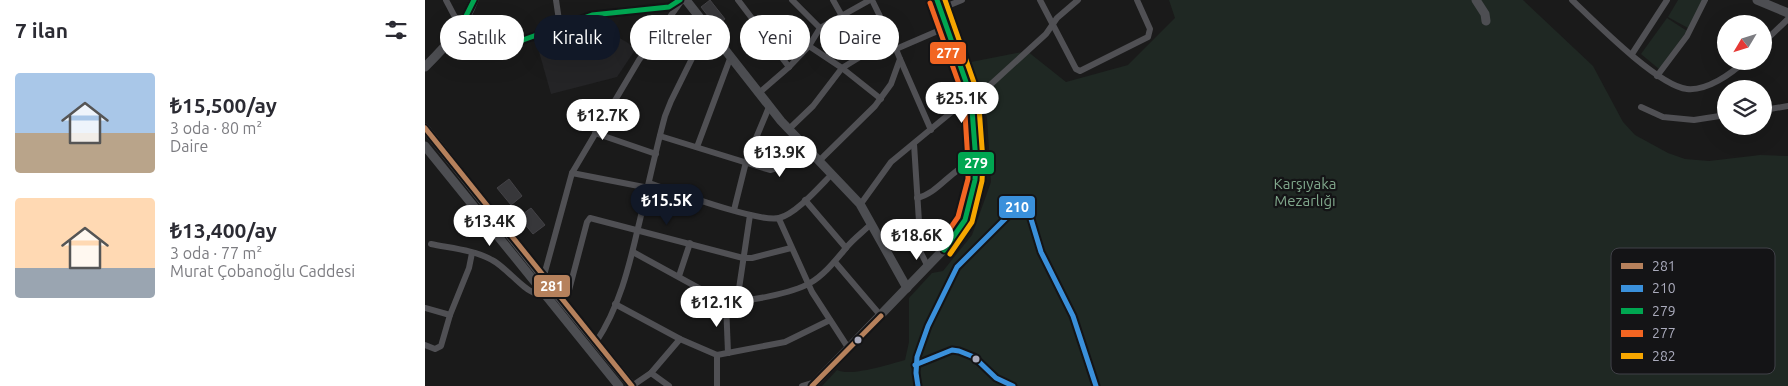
<!DOCTYPE html>
<html lang="tr">
<meta charset="utf-8">
<style>
body{margin:0;font-family:Ubuntu,sans-serif;background:#f2f2f3;color:#2b2b33;height:100vh;display:flex;flex-direction:column;font-size:19px;white-space:nowrap}
*{box-sizing:border-box;margin:0}
p{font-size:16px;color:#7c7c81}
.icon{flex:none;width:28px;height:28px;fill:none;stroke:currentColor;stroke-width:2;stroke-linecap:round;stroke-linejoin:round}
.map{position:relative;flex:1;overflow:hidden}
.drawer{display:flex;flex-direction:column;background:#fff;width:425px}
.drawer>*{flex:none}
.guide{position:absolute;left:15px;top:15px;width:475px;height:45px;display:flex;gap:10px}
.needle{width:32px;rotate:232deg}
.tools{position:absolute;left:1292px;top:15px;display:grid;gap:10px}
.tools a{display:grid;place-items:center;width:55px;height:55px;border-radius:50%;background:#fff;box-shadow:0 5px 20px #0002;font-size:25px}
.price{position:absolute;translate:-50% -42px;padding:0 11px;border-radius:18px;background:#fff;color:#222;font-size:16px;line-height:32px;filter:drop-shadow(0 1px 2px #0008)}
.price::after{content:'';position:absolute;left:50%;top:30px;width:15px;height:11px;margin-left:-8px;background:inherit;clip-path:polygon(0 0,100% 0,50% 100%)}
.price.on{background:#111827;color:#fff}
ul{padding:0;list-style:none}
li{display:flex;align-items:center;gap:15px;height:125px;padding:0 15px}
li span{display:grid;place-items:center;flex:none;width:140px;height:100px;border-radius:5px;color:#555}
li>.icon{margin-inline-start:auto}
span .icon{width:60px;height:60px;fill:#fffc;stroke-width:1}
li b{font-size:21px}
h2{display:flex;justify-content:space-between;align-items:center;height:60px;padding:0 15px;font-size:21px}
.tag{padding:0 18px;border-radius:22px;background:#fff;box-shadow:0 5px 20px #0002;font-size:18px;line-height:45px}
.tag.on{background:#111827;color:#fff}
main{display:flex;flex:1;min-height:0}
.map>svg:first-child{display:block}
.built{fill:#242426}
.green{fill:#1f2823}
.building{fill:#37373a;stroke:#434246}
.lines{fill:none;stroke-linecap:round;stroke-linejoin:round}
.street{stroke:#505054;stroke-width:6}
.secondary{stroke:#4d4e52;stroke-width:9}
.bus-1-casing{stroke:#141416;stroke-width:9}
.bus-2-casing{stroke:#141416;stroke-width:9}
.bus-3-casing{stroke:#141416;stroke-width:9}
.bus-4-casing{stroke:#141416;stroke-width:9}
.bus-5-casing{stroke:#141416;stroke-width:9}
.bus-1{stroke:#b6815c;stroke-width:5}
.bus-2{stroke:#3a90db;stroke-width:5}
.bus-3{stroke:#00a651;stroke-width:5}
.bus-4{stroke:#f26522;stroke-width:5}
.bus-5{stroke:#f7a600;stroke-width:5}
.bus-dot{fill:#aaabbc;stroke:#141416;stroke-width:2}
.labels{text-anchor:middle;stroke-width:4.5;stroke-linejoin:round;paint-order:stroke}
.park-label{font-size:15px;fill:#80a88c;stroke:#141416}
.key{fill:#141416;stroke:#414148;stroke-width:1}
.key-label{font-size:14px;fill:#aaabbc}
.line-badge{stroke:#141416;stroke-width:2}
.badge-label{font-size:14px;text-anchor:middle;font-weight:bold;fill:#fff}
</style>
<main>
<section class="drawer">
<h2>7 ilan<svg class="icon" aria-label="filters" viewBox="0 0 24 24"><path d="M4 7h16M4 17h16"/><circle cx="9" cy="7" r="2"/><circle cx="15" cy="17" r="2"/></svg></h2>
<ul>
<li><span style="background:linear-gradient(#a9c7e8 60%,#b9a48a 0)"><svg class="icon" aria-label="home" viewBox="0 0 24 24"><path d="M3 11l9-7 9 7M6 9v11h12V9"/></svg></span><div><b>₺15,500/ay</b><p>3 oda · 80 m²</p><p>Daire</p></div></li>
<li><span style="background:linear-gradient(#ffd9b3 70%,#9aa5b1 0)"><svg class="icon" aria-label="home" viewBox="0 0 24 24"><path d="M3 11l9-7 9 7M6 9v11h12V9"/></svg></span><div><b>₺13,400/ay</b><p>3 oda · 77 m²</p><p>Murat Çobanoğlu Caddesi</p></div></li>
</ul>
</section>
<div class="map">
<svg width="1363" height="386" viewBox="0 0 1363 386">
<rect width="100%" height="100%" fill="#1a1a1a"/>
<polygon class="built" points="186,33 203,43 210,50 192,77 126,94 113,48 152,37"/>
<g class="green">
<path d="M744,0H1098L1168,66L1198,122L1210,135L1243,153L1260,159L1284,161L1335,155L1363,156V386H397L412,370C426,377 465,364 480,360L484,342V298L507,273L518,271L547,235L566,182L562,118L546,62L602,51L641,82L703,65L750,18Z"/>
<polygon points="1253,0 1278,0 1263,28 1243,17"/>
<polygon points="1242,18 1262,31 1234,69 1216,54"/>
</g>
<g class="building">
<polygon points="285,0 300,19 291,26 276,7"/>
<polygon points="84,179 97,196 86,205 72,188"/>
<polygon points="106,208 120,225 108,234 94,217"/>
</g>
<g class="lines">
<g class="street">
<path d="M21,0C34,25 43,49 76,48L167,15L244,7L255,0"/>
<polyline points="131,0 135,27"/>
<polyline points="313,0 364,67"/>
<polyline points="367,0 395,28"/>
<polyline points="408,0 417,16"/>
<polyline points="447,0 471,49"/>
<polyline points="615,0 651,69 655,71 723,37 725,29 712,0"/>
<path d="M1147,0C1170,22 1233,86 1262,89C1282,91 1306,74 1320,61"/>
<polyline points="515,9 537,0"/>
<polyline points="1339,42 1363,19"/>
<polyline points="384,46 417,68 456,99"/>
<polyline points="1207,54 1242,0"/>
<polyline points="475,59 506,130"/>
<polyline points="1232,76 1262,36 1280,0"/>
<polyline points="334,93 364,67 384,46 395,28 445,0"/>
<polyline points="1216,107 1238,117 1269,120 1301,115"/>
<polyline points="1339,110 1363,106"/>
<polyline points="364,129 388,106 417,68 466,38"/>
<polyline points="170,133 231,154"/>
<polyline points="235,136 345,170 352,168 378,145"/>
<polyline points="489,144 496,253 503,267"/>
<polyline points="272,147 306,56"/>
<polyline points="394,161 450,106 466,84 475,59 471,49 522,27"/>
<polyline points="147,173 224,188"/>
<path d="M224,183C248,191 334,223 354,218C371,214 395,186 407,174"/>
<path d="M492,198C515,193 527,166 551,162"/>
<polyline points="380,200 421,248"/>
<polyline points="435,205 466,162 546,96 564,86 621,34 632,18 653,0"/>
<polyline points="309,210 321,162 344,107"/>
<polyline points="354,219 387,292 424,349"/>
<path d="M6,244C25,248 50,250 67,260C81,267 98,290 110,293L115,290L147,173L214,60L257,0"/>
<path d="M208,252L301,303C322,301 366,294 385,283C399,275 410,261 421,248C428,239 438,232 446,224"/>
<polyline points="410,262 456,316"/>
<polyline points="254,276 265,243"/>
<polyline points="143,294 162,222 165,218 318,258 327,258 366,248"/>
<polyline points="312,302 325,215"/>
<polyline points="301,303 303,353"/>
<polyline points="190,304 255,339 292,355 360,342 405,320"/>
<polyline points="0,308 25,315"/>
<path d="M171,342C194,308 204,267 213,228C222,191 230,153 240,116L246,101L283,26"/>
<polyline points="0,345 10,349 16,346 25,315 44,268 47,253"/>
<polyline points="292,355 292,386"/>
<polyline points="226,373 244,386"/>
<polyline points="207,386 226,373 255,339"/>
<polyline points="377,386 390,382"/>
</g>
<g class="secondary">
<polyline points="261,0 356,121 435,204 482,288"/>
<polyline points="1051,0 1060,14 1061,21"/>
<polyline points="1332,0 1363,13"/>
<path d="M0,67C20,47 39,27 49,0"/>
<polyline points="0,128 125,286 207,386"/>
<polyline points="0,146 194,386"/>
<polyline points="387,386 523,245 540,220 550,180 549,126 544,89 512,0"/>
</g>
<g class="bus-1-casing">
<g id="bus-1">
<polyline points="0,128 207,386"/>
<polyline points="387,386 456,316"/>
</g>
</g>
<g class="bus-2-casing">
<g id="bus-2">
<polyline points="490,365 527,350 534,351 549,357 571,378 588,386"/>
<polyline points="493,386 491,373 492,357 503,326 532,267 600,199 616,252 648,316 671,386"/>
</g>
</g>
<g class="bus-3-casing">
<g id="bus-3">
<polyline points="49,0 35,28 53,43 76,48 167,15 244,7 255,0"/>
<polyline points="512,0 546,96 551,162 550,180 540,220 519,250"/>
</g>
</g>
<g class="bus-4-casing">
<polyline id="bus-4" points="505,3 539,98 543,162 543,179 533,217 513,246"/>
</g>
<g class="bus-5-casing">
<polyline id="bus-5" points="520,0 553,94 558,161 557,181 547,222 525,254"/>
</g>
<use href="#bus-1" class="bus-1"/>
<use href="#bus-2" class="bus-2"/>
<use href="#bus-3" class="bus-3"/>
<use href="#bus-4" class="bus-4"/>
<use href="#bus-5" class="bus-5"/>
</g>
<g class="bus-dot">
<circle cx="433" cy="340" r="4.5"/>
<circle cx="551" cy="359" r="4.5"/>
</g>
<g class="labels">
<g class="park-label">
<text x="880" y="189">Karşıyaka<tspan x="880" dy="17">Mezarlığı</tspan></text>
</g>
</g>
<rect x="1186" y="248" width="164" height="126" rx="8" class="key"/>
<rect x="1196" y="263" width="22" height="6" fill="#b6815c"/>
<rect x="1196" y="285" width="22" height="7" fill="#3a90db"/>
<rect x="1196" y="308" width="22" height="6" fill="#00a651"/>
<rect x="1196" y="330" width="22" height="7" fill="#f26522"/>
<rect x="1196" y="353" width="22" height="6" fill="#f7a600"/>
<g class="key-label">
<text x="1227" y="271">281</text>
<text x="1227" y="293">210</text>
<text x="1227" y="316">279</text>
<text x="1227" y="338">277</text>
<text x="1227" y="361">282</text>
</g>
<g class="line-badge">
<rect x="504" y="41" width="38" height="24" rx="5" fill="#f26522"/>
<rect x="532" y="151" width="38" height="24" rx="5" fill="#00a651"/>
<rect x="573" y="195" width="38" height="24" rx="5" fill="#3a90db"/>
<rect x="108" y="274" width="38" height="24" rx="5" fill="#b6815c"/>
</g>
<g class="badge-label">
<text x="523" y="58">277</text>
<text x="551" y="168">279</text>
<text x="592" y="212">210</text>
<text x="127" y="291">281</text>
</g>
</svg>
<div class="tools">
<a><svg class="needle" viewBox="-14 -14 28 28"><path d="M0-13l5 13h-10z" fill="#e53935"/><path d="M0 13l5-13h-10z" fill="#7c7c81"/></svg></a>
<a><svg class="icon" aria-label="layers" viewBox="0 0 24 24"><path d="M12 4l9 5-9 5-9-5zM3 14l9 5 9-5"/></svg></a>
</div>
<b class="price" style="left:537px;top:124px">₺25.1K</b>
<b class="price" style="left:178px;top:141px">₺12.7K</b>
<b class="price" style="left:355px;top:178px">₺13.9K</b>
<b class="price on" style="left:242px;top:226px">₺15.5K</b>
<b class="price" style="left:65px;top:247px">₺13.4K</b>
<b class="price" style="left:492px;top:261px">₺18.6K</b>
<b class="price" style="left:292px;top:328px">₺12.1K</b>
<div class="guide">
<a class="tag">Satılık</a>
<a class="tag on">Kiralık</a>
<a class="tag">Filtreler</a>
<a class="tag">Yeni</a>
<a class="tag">Daire</a>
</div>
</div>
</main>
